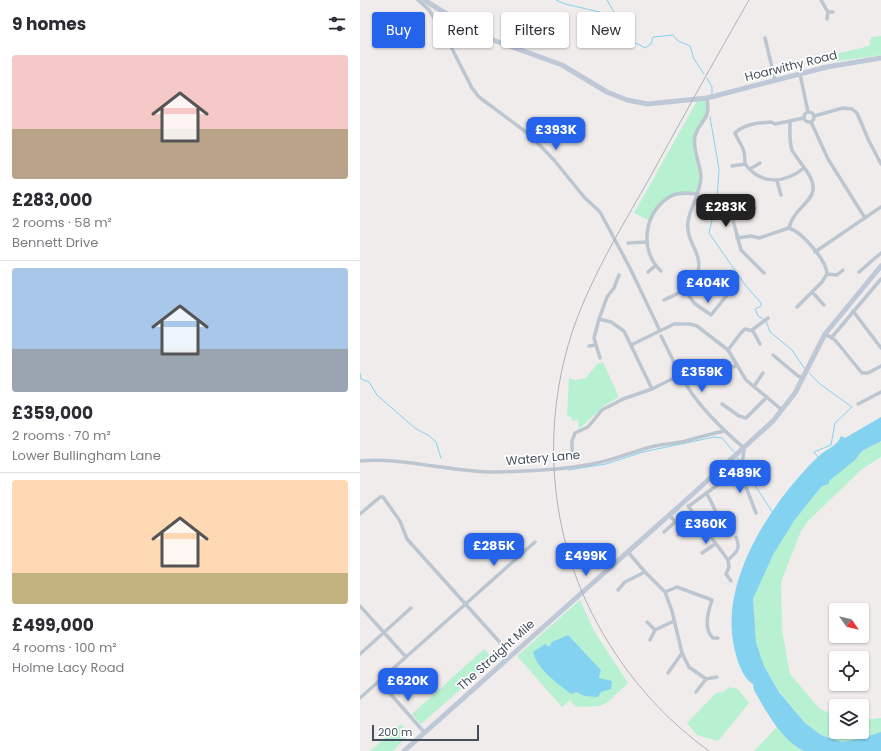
<!DOCTYPE html>
<meta charset="utf-8">
<style>
body{margin:0;font-family:Poppins,sans-serif;background:#f7f7f7;color:#2b2b33;height:100vh;display:flex;flex-direction:column;font-size:15px;white-space:nowrap}
*{box-sizing:border-box;margin:0}
p{font-size:13px;color:#7c7c81}
.icon{flex:none;width:22px;height:22px;fill:none;stroke:currentColor;stroke-width:2;stroke-linecap:round;stroke-linejoin:round}
.map{position:relative;flex:1;overflow:hidden}
.drawer{display:flex;flex-direction:column;background:#fff;width:360px}
.drawer>*{flex:none}
.top-card{position:absolute;left:12px;top:12px;width:380px;height:36px;display:flex;gap:8px}
.needle{width:26px;rotate:124deg}
.tools{position:absolute;left:469px;top:603px;display:grid;gap:8px}
.tools a{display:grid;place-items:center;width:40px;height:40px;border-radius:4px;background:#fff;box-shadow:0 1px 3px #0004;font-size:20px}
.scale{position:absolute;left:12px;bottom:10px;width:107px;box-sizing:border-box;padding-left:4px;border:2px solid #444f5b;border-top:0;font-size:11px;line-height:14px;white-space:nowrap;color:#444f5b;-webkit-text-stroke:3px #fff;paint-order:stroke}
.price{position:absolute;translate:-50% -34px;padding:0 9px;border-radius:8px;background:#2563eb;color:#fff;font-size:13px;line-height:26px;filter:drop-shadow(0 1px 2px #0008)}
.price::after{content:'';position:absolute;left:50%;top:24px;width:12px;height:9px;margin-left:-6px;background:inherit;clip-path:polygon(0 0,100% 0,50% 100%)}
.price.current{background:#222;color:#fff}
ul{padding:0;list-style:none}
li{display:grid;align-content:center;gap:8px;height:212px;padding:0 12px}
li+li{border-top:1px solid #e1e1e2}
li span{display:grid;place-items:center;height:124px;border-radius:4px;color:#555}
li>.icon{margin-inline-start:auto}
span .icon{width:72px;height:72px;fill:#fffc;stroke-width:1}
li b{font-size:17px}
h2{display:flex;justify-content:space-between;align-items:center;height:48px;padding:0 12px;font-size:17px}
.tag{padding:0 14px;border-radius:4px;background:#fff;box-shadow:0 1px 3px #0004;font-size:14px;line-height:36px}
.tag.current{background:#2563eb;color:#fff}
main{display:flex;flex:1;min-height:0}
.map>svg:first-child{display:block}
.green{fill:#b7f1d1;fill-rule:evenodd}
.water{fill:#82d2f0}
.lines{fill:none;stroke-linecap:round;stroke-linejoin:round}
.stream{stroke:#82d2f0;stroke-width:1}
.street{stroke:#bcc6d0;stroke-width:3.5}
.secondary{stroke:#bec8d7;stroke-width:5}
.rail{stroke:#aeb1b8;stroke-width:1}
.labels{text-anchor:middle;stroke-width:3.5;stroke-linejoin:round;paint-order:stroke}
.street-label{font-size:12px;fill:#444f5b;stroke:#fff}
</style>
<main>
<section class="drawer">
<h2>9 homes<svg class="icon" aria-label="filters" viewBox="0 0 24 24"><path d="M4 7h16M4 17h16"/><circle cx="9" cy="7" r="2"/><circle cx="15" cy="17" r="2"/></svg></h2>
<ul>
<li><span style="background:linear-gradient(#f6c9c9 60%,#b9a48a 0)"><svg class="icon" aria-label="home" viewBox="0 0 24 24"><path d="M3 11l9-7 9 7M6 9v11h12V9"/></svg></span><div><b>£283,000</b><p>2 rooms · 58 m²</p><p>Bennett Drive</p></div></li>
<li><span style="background:linear-gradient(#a9c7e8 65%,#9aa5b1 0)"><svg class="icon" aria-label="home" viewBox="0 0 24 24"><path d="M3 11l9-7 9 7M6 9v11h12V9"/></svg></span><div><b>£359,000</b><p>2 rooms · 70 m²</p><p>Lower Bullingham Lane</p></div></li>
<li><span style="background:linear-gradient(#ffd9b3 75%,#c2b280 0)"><svg class="icon" aria-label="home" viewBox="0 0 24 24"><path d="M3 11l9-7 9 7M6 9v11h12V9"/></svg></span><div><b>£499,000</b><p>4 rooms · 100 m²</p><p>Holme Lacy Road</p></div></li>
</ul>
</section>
<div class="map">
<svg width="521" height="751" viewBox="0 0 521 751">
<rect width="100%" height="100%" fill="#f0ecec"/>
<g class="green">
<polygon points="521,36 521,55 465,63 460,58 509,46 511,37"/>
<path d="M347,98V112L334,137L340,179L337,195C311,192 304,200 290,221L274,213L337,101Z"/>
<polygon points="243,362 259,397 245,405 219,429 218,420 213,421 211,417 207,416 209,378 215,380 226,378 237,364"/>
<polygon points="521,441 521,457 502,469 448,521 441,531 421,582 422,630 430,674 459,708 476,717 476,732 502,732 502,720 521,718 521,732 499,739 482,742 461,735 445,723 419,691 404,666 396,642 393,599 404,575 413,555 434,521 462,486 468,484 468,481 495,460 502,451"/>
<path d="M220,600L234,631L268,683L248,702L239,706L216,707L210,700L202,707L157,656ZM208,635L241,670L239,678L224,696L216,692L211,694L183,668L189,647Z"/>
<polygon points="124,649 134,660 61,724 52,714"/>
<polygon points="370,687 378,689 389,703 358,741 337,735 327,723 356,693 363,692"/>
<polygon points="41,724 49,734 33,751 10,751"/>
<polygon points="417,727 438,748 444,751 394,751"/>
</g>
<g class="water">
<path d="M521,417V441L502,451L495,460L469,481V484L462,486L453,497L434,521L413,555L393,599L396,642L404,666L419,692L445,723L461,735L482,742L499,739L521,732V751H444C421,740 406,711 394,690L393,684C381,677 375,654 373,641C363,581 406,512 446,469C450,464 456,459 461,454C469,448 477,446 481,436L485,438Z"/>
<path d="M208,635L241,670L239,678L252,681L251,689L241,692L238,697L224,696L216,692L211,694C198,684 177,669 173,652L185,644L189,647L192,642Z"/>
</g>
<g class="lines">
<g class="stream">
<polyline points="196,0 205,4 240,12 247,17 257,19"/>
<polyline points="247,0 258,19 264,23 257,33 261,41 268,46 274,42 285,48 291,44 293,37 313,35 318,41 330,46 334,59 344,74"/>
<polyline points="347,78 352,87 352,94"/>
<polyline points="350,117 359,169 357,199 349,233 386,286 401,303 401,306 395,309 398,316 403,319"/>
<polyline points="406,321 410,332 432,350 445,369"/>
<polyline points="0,373 1,379 9,382 17,395 56,429 68,435 76,442 81,458"/>
<polyline points="449,373 460,384 492,407 475,423 471,445 454,452 458,457"/>
<polyline points="377,457 379,461"/>
<polyline points="383,467 413,513"/>
<polyline points="208,470 246,464 283,452 354,437 362,438 374,452"/>
</g>
<g class="street">
<polyline points="58,0 69,10 88,41 112,88 119,97 170,135 194,160 224,197 240,212 270,268 300,331"/>
<polyline points="461,0 468,12 473,12"/>
<polyline points="467,19 468,12"/>
<polyline points="405,38 415,80"/>
<polyline points="440,74 448,112"/>
<circle cx="449" cy="117" r="5"/>
<polyline points="454,116 483,108 492,109 497,113 509,141 521,164"/>
<polyline points="451,122 468,159 505,218"/>
<polyline points="372,166 385,164"/>
<path d="M444,168C424,184 401,185 385,164C385,146 381,147 375,133C384,124 398,123 411,122L415,124L444,118"/>
<polyline points="390,169 400,163"/>
<polyline points="417,181 421,195"/>
<polyline points="395,208 378,205 372,208 371,213 381,250 404,273"/>
<path d="M429,228C433,210 452,202 453,190C455,176 438,162 432,150C429,141 430,131 430,122"/>
<path d="M377,238L391,236L399,238L429,228C442,232 467,261 467,274L462,282L437,307"/>
<polyline points="268,243 287,242"/>
<polyline points="455,252 521,207"/>
<path d="M301,271C278,250 284,209 313,195C321,192 329,193 338,194"/>
<polyline points="288,272 295,266"/>
<polyline points="499,272 521,253"/>
<polyline points="467,274 477,275 483,270"/>
<polyline points="325,290 334,303 351,315 368,294 366,286 360,282"/>
<polyline points="452,292 464,305"/>
<path d="M304,300C319,293 333,288 338,271C343,254 325,240 328,222C330,207 340,194 341,178C341,164 332,150 335,136C340,118 351,123 347,98"/>
<polyline points="493,311 521,348"/>
<polyline points="239,319 247,297 254,288 259,275"/>
<polyline points="392,330 408,318"/>
<polyline points="465,334 475,340 502,373 508,373 521,366"/>
<path d="M301,336C310,353 317,371 327,386C342,410 363,430 384,448L383,458L379,469L329,506"/>
<polyline points="472,337 521,279"/>
<polyline points="271,345 314,324 330,324 337,326 368,350 386,380 422,410"/>
<polyline points="229,346 236,345"/>
<polyline points="368,350 380,334 385,329 393,331 400,344"/>
<polyline points="413,355 438,376 443,378"/>
<polyline points="240,358 234,338 239,319 251,322 264,331 292,389 312,379"/>
<polyline points="351,369 361,370 376,366"/>
<polyline points="394,386 403,373"/>
<polyline points="362,404 379,416 386,418 407,397"/>
<polyline points="498,404 521,392"/>
<polyline points="212,454 212,441 215,433 228,427 242,410 263,399 292,389"/>
<path d="M0,461C47,457 92,473 138,472C169,471 202,470 232,464C251,461 269,453 287,448C300,444 313,444 326,441C339,437 351,434 364,431"/>
<polyline points="379,469 396,513"/>
<path d="M346,493C353,503 355,512 361,522"/>
<polyline points="328,506 368,560 369,567 366,574 371,581"/>
<polyline points="0,514 20,497 23,497 40,521 47,539 145,648"/>
<polyline points="309,515 322,529 318,535"/>
<polyline points="304,532 314,523"/>
<polyline points="268,552 285,572 305,592 312,611 322,653 329,667 346,679"/>
<polyline points="342,553 355,544"/>
<path d="M368,560C377,552 381,549 376,537"/>
<polyline points="258,590 265,582 285,572"/>
<path d="M305,592L317,587L352,600C348,612 343,629 353,638H358"/>
<polyline points="0,606 46,657"/>
<polyline points="287,622 295,630 314,621"/>
<polyline points="290,640 295,630"/>
<polyline points="0,654 51,608"/>
<polyline points="308,673 322,653"/>
<polyline points="19,681 64,732"/>
<polyline points="336,692 346,679 357,677"/>
<polyline points="0,698 175,542"/>
</g>
<g class="secondary">
<polyline points="64,0 125,37 202,65 247,92 267,100 288,104 347,98 467,67 521,58"/>
<polyline points="44,751 325,501 413,421 435,393 465,334 521,266"/>
</g>
<path class="rail" d="M349,751C295,712 254,661 226,601C183,507 183,393 225,299C243,257 267,218 289,179C322,119 355,59 389,0"/>
</g>
<g class="labels">
<g class="street-label">
<text transform="translate(431 66) rotate(-14)" y="4">Hoarwithy Road</text>
<text transform="translate(183 458) rotate(-5)" y="4">Watery Lane</text>
<text transform="translate(136 655) rotate(-42)" y="4">The Straight Mile</text>
</g>
</g>
</svg>
<div class="tools">
<a><svg class="needle" viewBox="-14 -14 28 28"><path d="M0-13l5 13h-10z" fill="#e53935"/><path d="M0 13l5-13h-10z" fill="#7c7c81"/></svg></a>
<a><svg class="icon" aria-label="locate" viewBox="0 0 24 24"><circle cx="12" cy="12" r="6"/><path d="M12 2v4M12 18v4M2 12h4M18 12h4"/></svg></a>
<a><svg class="icon" aria-label="layers" viewBox="0 0 24 24"><path d="M12 4l9 5-9 5-9-5zM3 14l9 5 9-5"/></svg></a>
</div>
<div class="scale">200 m</div>
<b class="price" style="left:196px;top:151px">£393K</b>
<b class="price current" style="left:366px;top:228px">£283K</b>
<b class="price" style="left:348px;top:304px">£404K</b>
<b class="price" style="left:342px;top:393px">£359K</b>
<b class="price" style="left:380px;top:494px">£489K</b>
<b class="price" style="left:346px;top:545px">£360K</b>
<b class="price" style="left:134px;top:567px">£285K</b>
<b class="price" style="left:226px;top:577px">£499K</b>
<b class="price" style="left:48px;top:702px">£620K</b>
<div class="top-card">
<a class="tag current">Buy</a>
<a class="tag">Rent</a>
<a class="tag">Filters</a>
<a class="tag">New</a>
</div>
</div>
</main>
